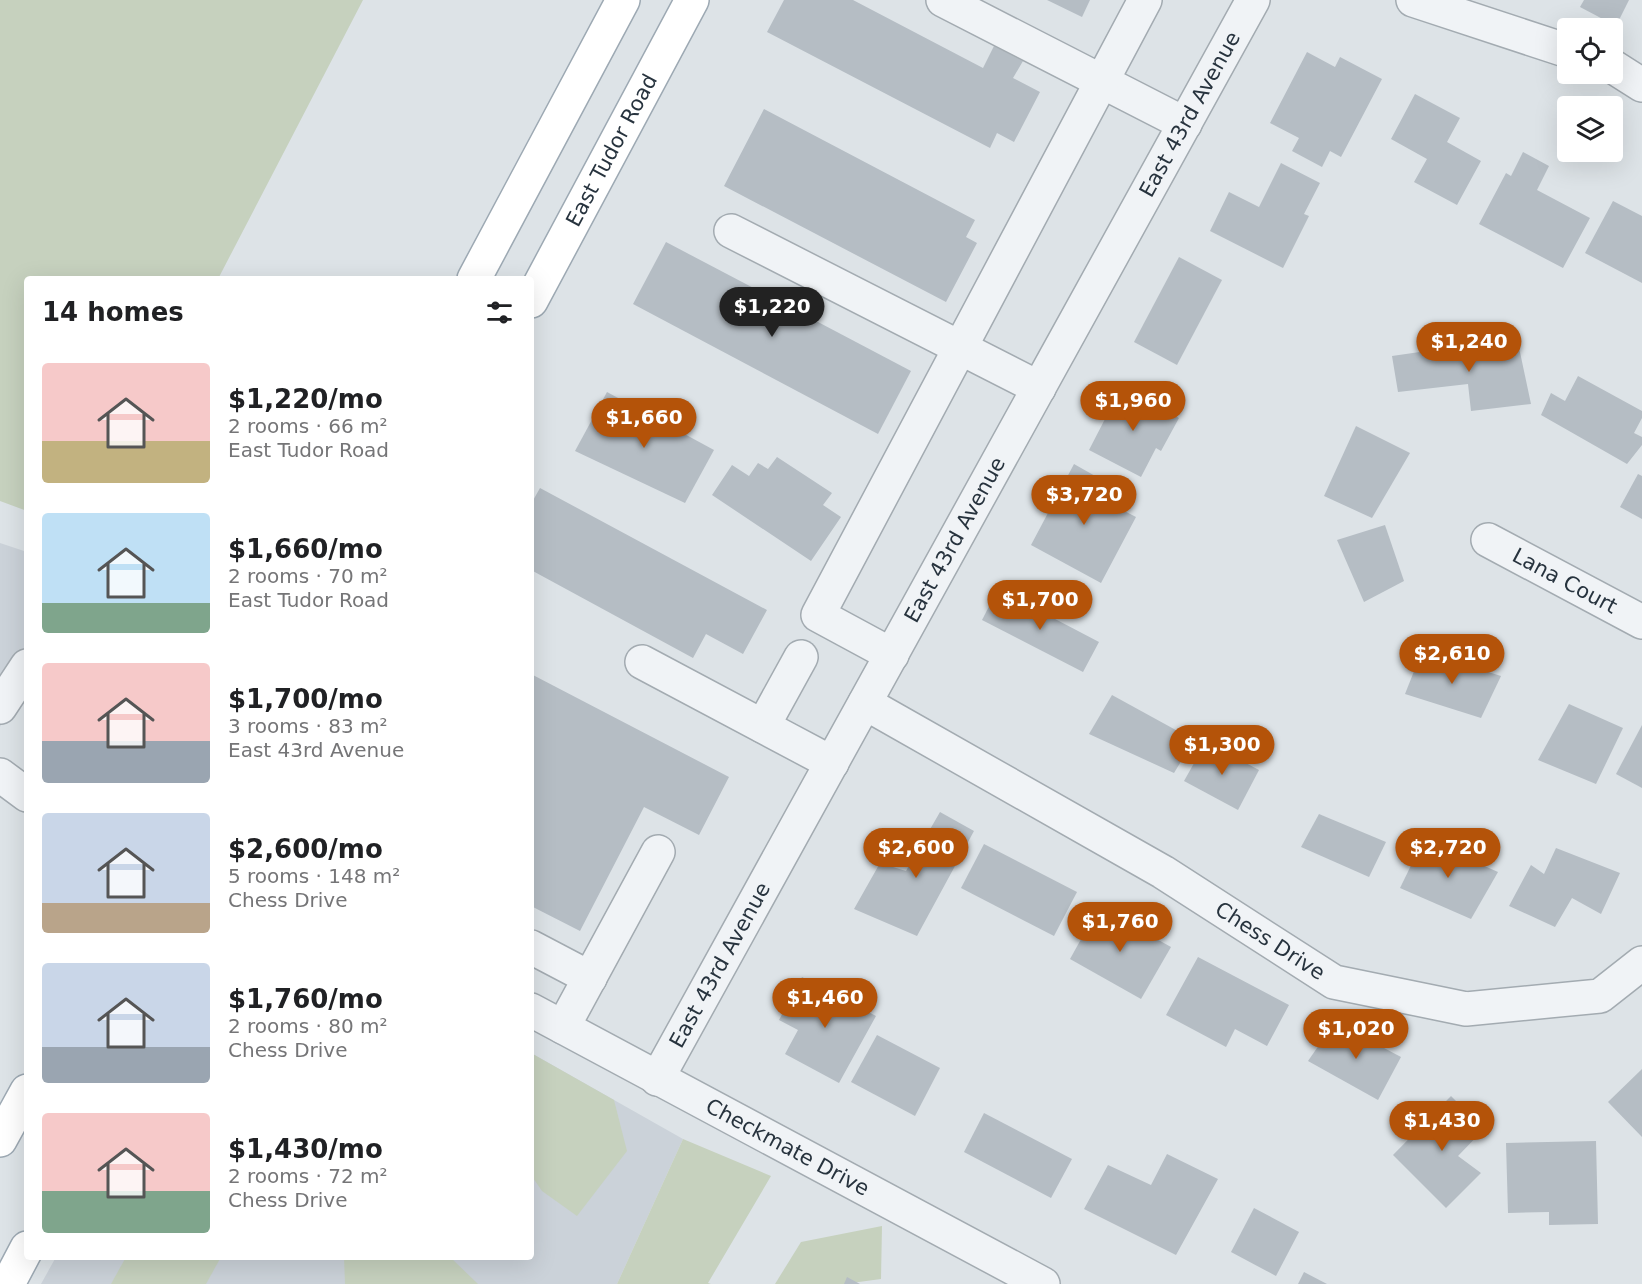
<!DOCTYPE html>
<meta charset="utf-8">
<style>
body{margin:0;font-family:"DejaVu Sans",sans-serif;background:#f2f2f2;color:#202124;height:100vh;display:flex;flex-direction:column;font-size:22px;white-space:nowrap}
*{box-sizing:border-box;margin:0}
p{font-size:20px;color:#757577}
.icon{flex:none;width:33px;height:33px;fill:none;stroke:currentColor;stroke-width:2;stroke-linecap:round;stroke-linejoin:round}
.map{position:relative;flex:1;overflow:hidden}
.sheet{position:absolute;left:24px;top:276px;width:510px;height:984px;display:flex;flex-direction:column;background:#fff;border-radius:6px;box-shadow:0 6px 24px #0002}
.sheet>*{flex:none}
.fabs{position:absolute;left:1557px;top:18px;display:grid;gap:12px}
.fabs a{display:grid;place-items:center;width:66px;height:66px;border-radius:6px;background:#fff;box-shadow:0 6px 24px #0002;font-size:30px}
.price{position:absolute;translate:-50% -51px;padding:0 14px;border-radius:21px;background:#b45309;color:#fff;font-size:20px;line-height:39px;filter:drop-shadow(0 2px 3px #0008)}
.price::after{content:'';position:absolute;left:50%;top:36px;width:18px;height:14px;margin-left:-9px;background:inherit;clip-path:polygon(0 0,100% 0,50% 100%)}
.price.on{background:#222;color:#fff}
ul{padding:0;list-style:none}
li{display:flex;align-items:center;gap:18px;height:150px;padding:0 18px}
li span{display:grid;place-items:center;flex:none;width:168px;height:120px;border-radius:6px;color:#555}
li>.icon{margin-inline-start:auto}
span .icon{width:72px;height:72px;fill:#fffc;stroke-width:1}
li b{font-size:26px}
h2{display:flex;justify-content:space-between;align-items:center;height:72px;padding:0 18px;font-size:26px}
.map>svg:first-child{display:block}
.built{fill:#cbd2d9}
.green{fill:#c6d1be}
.building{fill:#b5bdc4}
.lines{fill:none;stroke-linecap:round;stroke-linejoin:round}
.minor-casing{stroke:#a3abb1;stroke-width:36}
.major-casing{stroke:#9da9b3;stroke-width:36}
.minor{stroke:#f0f3f6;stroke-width:33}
.major{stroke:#fff;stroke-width:33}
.labels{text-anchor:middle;stroke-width:4.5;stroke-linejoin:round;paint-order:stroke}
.street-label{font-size:21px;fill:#27333e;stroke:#edf2f5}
</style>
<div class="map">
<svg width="1642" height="1284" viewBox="0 0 1642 1284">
<rect width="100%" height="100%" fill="#dde3e7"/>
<g class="built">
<polygon points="0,543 27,552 27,675 0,727"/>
<polygon points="531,1053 683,1139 617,1284 41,1284 56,1257 531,1257"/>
</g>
<g class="green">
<polygon points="0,0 363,0 218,279 27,279 27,511 0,501"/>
<polygon points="531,1053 614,1100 627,1151 577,1216 542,1191 531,1175"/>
<polygon points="683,1139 771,1176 708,1283 711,1284 617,1284"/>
<polygon points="882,1226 881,1279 844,1284 775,1284 801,1242"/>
<polygon points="126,1257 221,1257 206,1284 111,1284"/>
<polygon points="344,1257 450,1257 478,1284 345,1284"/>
</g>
<g class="building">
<polygon points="784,0 853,0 983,68 994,46 1023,61 1013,78 1040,92 1014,142 997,133 990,148 767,32"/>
<polygon points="1047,0 1090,0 1082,17"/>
<polygon points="1584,0 1629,0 1616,26 1580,7"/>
<polygon points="1307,52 1335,67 1340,57 1382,79 1341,157 1330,151 1322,167 1292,151 1299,138 1270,123"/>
<polygon points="1415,94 1460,118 1447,142 1481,161 1457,205 1414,182 1427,159 1391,139"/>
<polygon points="764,109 975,220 966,237 977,243 946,302 724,186"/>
<polygon points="1523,152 1549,166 1537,190 1590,218 1563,268 1479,224 1506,173 1511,176"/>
<polygon points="1281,163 1320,183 1304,214 1309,216 1283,268 1210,231 1229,192 1259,207"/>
<polygon points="1613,201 1642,216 1642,283 1585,253"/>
<polygon points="666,242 911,371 878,434 633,304"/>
<polygon points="1179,257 1222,280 1177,365 1134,342"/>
<polygon points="1517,338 1531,404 1471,411 1468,384 1398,392 1392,356"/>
<polygon points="1578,376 1642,411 1642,418 1634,433 1642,437 1642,445 1627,464 1541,415 1551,393 1565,401"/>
<polygon points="1121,388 1179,418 1161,451 1156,448 1141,477 1089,450"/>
<polygon points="607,392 714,450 685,503 575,451"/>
<polygon points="1356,426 1410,453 1372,518 1324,496"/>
<polygon points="777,457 832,493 823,505 841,517 811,561 712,495 732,465 749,476 758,463 768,469"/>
<polygon points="1074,464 1111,485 1103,500 1136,517 1101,583 1031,545"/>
<polygon points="1638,474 1642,476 1642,519 1620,507"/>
<polygon points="540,488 767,610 743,654 706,634 693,658 531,570 531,504"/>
<polygon points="1385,525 1404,581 1364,602 1337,540"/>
<polygon points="998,589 1099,642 1083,672 982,620"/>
<polygon points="1422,651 1501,676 1481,718 1405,694"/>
<polygon points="531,674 729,777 699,835 644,807 580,931 531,906"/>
<polygon points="1112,695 1194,740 1174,773 1089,734"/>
<polygon points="1569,704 1623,728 1596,784 1538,760"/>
<polygon points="1642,725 1642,788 1616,774"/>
<polygon points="1206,742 1259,770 1238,810 1184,781"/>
<polygon points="940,812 974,831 917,936 854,909 880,863 906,871"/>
<polygon points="1319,814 1386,842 1369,877 1301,847"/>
<polygon points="1424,839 1498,872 1471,919 1400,888"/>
<polygon points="984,844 1077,892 1054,936 961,888"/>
<polygon points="1556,848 1620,873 1601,914 1572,898 1555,927 1509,906 1531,865 1544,874"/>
<polygon points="1099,907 1171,947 1141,999 1070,959"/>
<polygon points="1198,957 1289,1005 1267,1046 1235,1029 1226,1047 1166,1015"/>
<polygon points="802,977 876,1016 839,1083 785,1054 798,1030 779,1020"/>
<polygon points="1335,1022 1401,1057 1378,1100 1308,1061"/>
<polygon points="877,1035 940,1068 915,1116 851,1082"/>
<polygon points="1642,1069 1642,1137 1608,1102"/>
<polygon points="1451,1096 1484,1129 1458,1156 1481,1173 1446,1208 1393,1155"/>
<polygon points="984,1113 1072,1159 1051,1198 964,1152"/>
<polygon points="1596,1141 1598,1224 1549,1225 1549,1212 1508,1213 1506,1143"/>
<polygon points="1167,1154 1218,1179 1176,1255 1084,1209 1108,1165 1151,1185"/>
<polygon points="1254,1208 1299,1232 1276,1276 1231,1252"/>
<polygon points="1304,1272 1327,1284 1298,1284"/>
<polygon points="847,1277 860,1284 844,1284"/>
</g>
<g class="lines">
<g class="minor-casing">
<g id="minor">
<polyline points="943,0 1185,124"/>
<polyline points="1413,0 1568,51"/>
<polyline points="1612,66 1642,85"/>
<polyline points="731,231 1039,388"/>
<path id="s1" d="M1488,540L1642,622"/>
<polyline points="892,655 818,615 1145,0"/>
<polyline points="642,662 832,763"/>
<path id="s2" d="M865,703L1163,872L1334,982L1466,1009L1600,996L1642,963"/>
<polyline points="0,707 27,666"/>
<polyline points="763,726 801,657"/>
<polyline points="0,775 27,795"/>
<polyline points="531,947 590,978"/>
<path id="s3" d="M531,1010L1043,1284"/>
<polyline points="563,1027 658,852"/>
<path id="s4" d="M657,1079L1253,0"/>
</g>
</g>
<g class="major-casing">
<g id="major">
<polyline points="474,279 623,0"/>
<path id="s5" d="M531,301L692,0"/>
<polyline points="0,1140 27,1091"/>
<polyline points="8,1284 27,1248"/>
</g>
</g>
<use href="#minor" class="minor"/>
<use href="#major" class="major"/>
</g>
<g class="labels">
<g class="street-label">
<text dy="7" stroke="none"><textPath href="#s4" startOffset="1102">East 43rd Avenue</textPath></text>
<text dy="7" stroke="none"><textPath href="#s5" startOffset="171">East Tudor Road</textPath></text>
<text dy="7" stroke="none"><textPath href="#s4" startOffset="616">East 43rd Avenue</textPath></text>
<text dy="7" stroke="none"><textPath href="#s1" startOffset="87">Lana Court</textPath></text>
<text dy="7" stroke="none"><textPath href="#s2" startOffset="470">Chess Drive</textPath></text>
<text dy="7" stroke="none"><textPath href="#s4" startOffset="130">East 43rd Avenue</textPath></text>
<text dy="7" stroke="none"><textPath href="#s3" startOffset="291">Checkmate Drive</textPath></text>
</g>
</g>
</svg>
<div class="fabs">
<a><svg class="icon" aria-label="locate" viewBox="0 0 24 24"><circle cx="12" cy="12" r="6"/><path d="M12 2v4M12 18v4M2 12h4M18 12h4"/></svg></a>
<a><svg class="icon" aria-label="layers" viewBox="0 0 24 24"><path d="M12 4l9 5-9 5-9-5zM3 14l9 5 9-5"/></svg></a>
</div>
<b class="price on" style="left:772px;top:338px">$1,220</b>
<b class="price" style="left:1469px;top:373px">$1,240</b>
<b class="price" style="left:1133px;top:432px">$1,960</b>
<b class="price" style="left:644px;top:449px">$1,660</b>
<b class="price" style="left:1084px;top:526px">$3,720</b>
<b class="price" style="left:1040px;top:631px">$1,700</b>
<b class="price" style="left:1452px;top:685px">$2,610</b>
<b class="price" style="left:1222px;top:776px">$1,300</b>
<b class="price" style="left:916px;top:879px">$2,600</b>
<b class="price" style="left:1448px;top:879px">$2,720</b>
<b class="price" style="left:1120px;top:953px">$1,760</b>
<b class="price" style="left:825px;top:1029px">$1,460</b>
<b class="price" style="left:1356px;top:1060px">$1,020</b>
<b class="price" style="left:1442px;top:1152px">$1,430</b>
<section class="sheet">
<h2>14 homes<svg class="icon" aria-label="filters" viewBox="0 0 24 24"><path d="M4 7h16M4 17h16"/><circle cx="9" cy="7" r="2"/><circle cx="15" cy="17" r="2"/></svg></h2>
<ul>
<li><span style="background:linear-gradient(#f6c9c9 65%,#c2b280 0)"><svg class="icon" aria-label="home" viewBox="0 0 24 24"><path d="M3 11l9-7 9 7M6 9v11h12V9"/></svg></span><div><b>$1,220/mo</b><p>2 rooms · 66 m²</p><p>East Tudor Road</p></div></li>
<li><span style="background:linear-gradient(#bfe0f5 75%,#7fa58c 0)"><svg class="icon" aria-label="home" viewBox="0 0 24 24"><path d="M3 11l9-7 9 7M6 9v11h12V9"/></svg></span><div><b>$1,660/mo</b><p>2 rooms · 70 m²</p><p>East Tudor Road</p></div></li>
<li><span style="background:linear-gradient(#f6c9c9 65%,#9aa5b1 0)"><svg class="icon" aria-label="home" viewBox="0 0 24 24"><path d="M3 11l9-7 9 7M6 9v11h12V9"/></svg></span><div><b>$1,700/mo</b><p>3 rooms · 83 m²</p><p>East 43rd Avenue</p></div></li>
<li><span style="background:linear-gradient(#c9d6e8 75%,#b9a48a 0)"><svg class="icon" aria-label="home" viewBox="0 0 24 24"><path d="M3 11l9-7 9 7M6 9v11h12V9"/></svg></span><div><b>$2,600/mo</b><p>5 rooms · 148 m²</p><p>Chess Drive</p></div></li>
<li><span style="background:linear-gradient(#c9d6e8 70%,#9aa5b1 0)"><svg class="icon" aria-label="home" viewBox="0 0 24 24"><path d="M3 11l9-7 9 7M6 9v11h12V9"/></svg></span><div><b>$1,760/mo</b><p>2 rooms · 80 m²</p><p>Chess Drive</p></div></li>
<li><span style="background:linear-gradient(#f6c9c9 65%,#7fa58c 0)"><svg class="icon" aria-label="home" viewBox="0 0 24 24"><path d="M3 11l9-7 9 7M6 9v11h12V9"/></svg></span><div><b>$1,430/mo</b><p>2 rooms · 72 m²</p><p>Chess Drive</p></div></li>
</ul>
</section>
</div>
